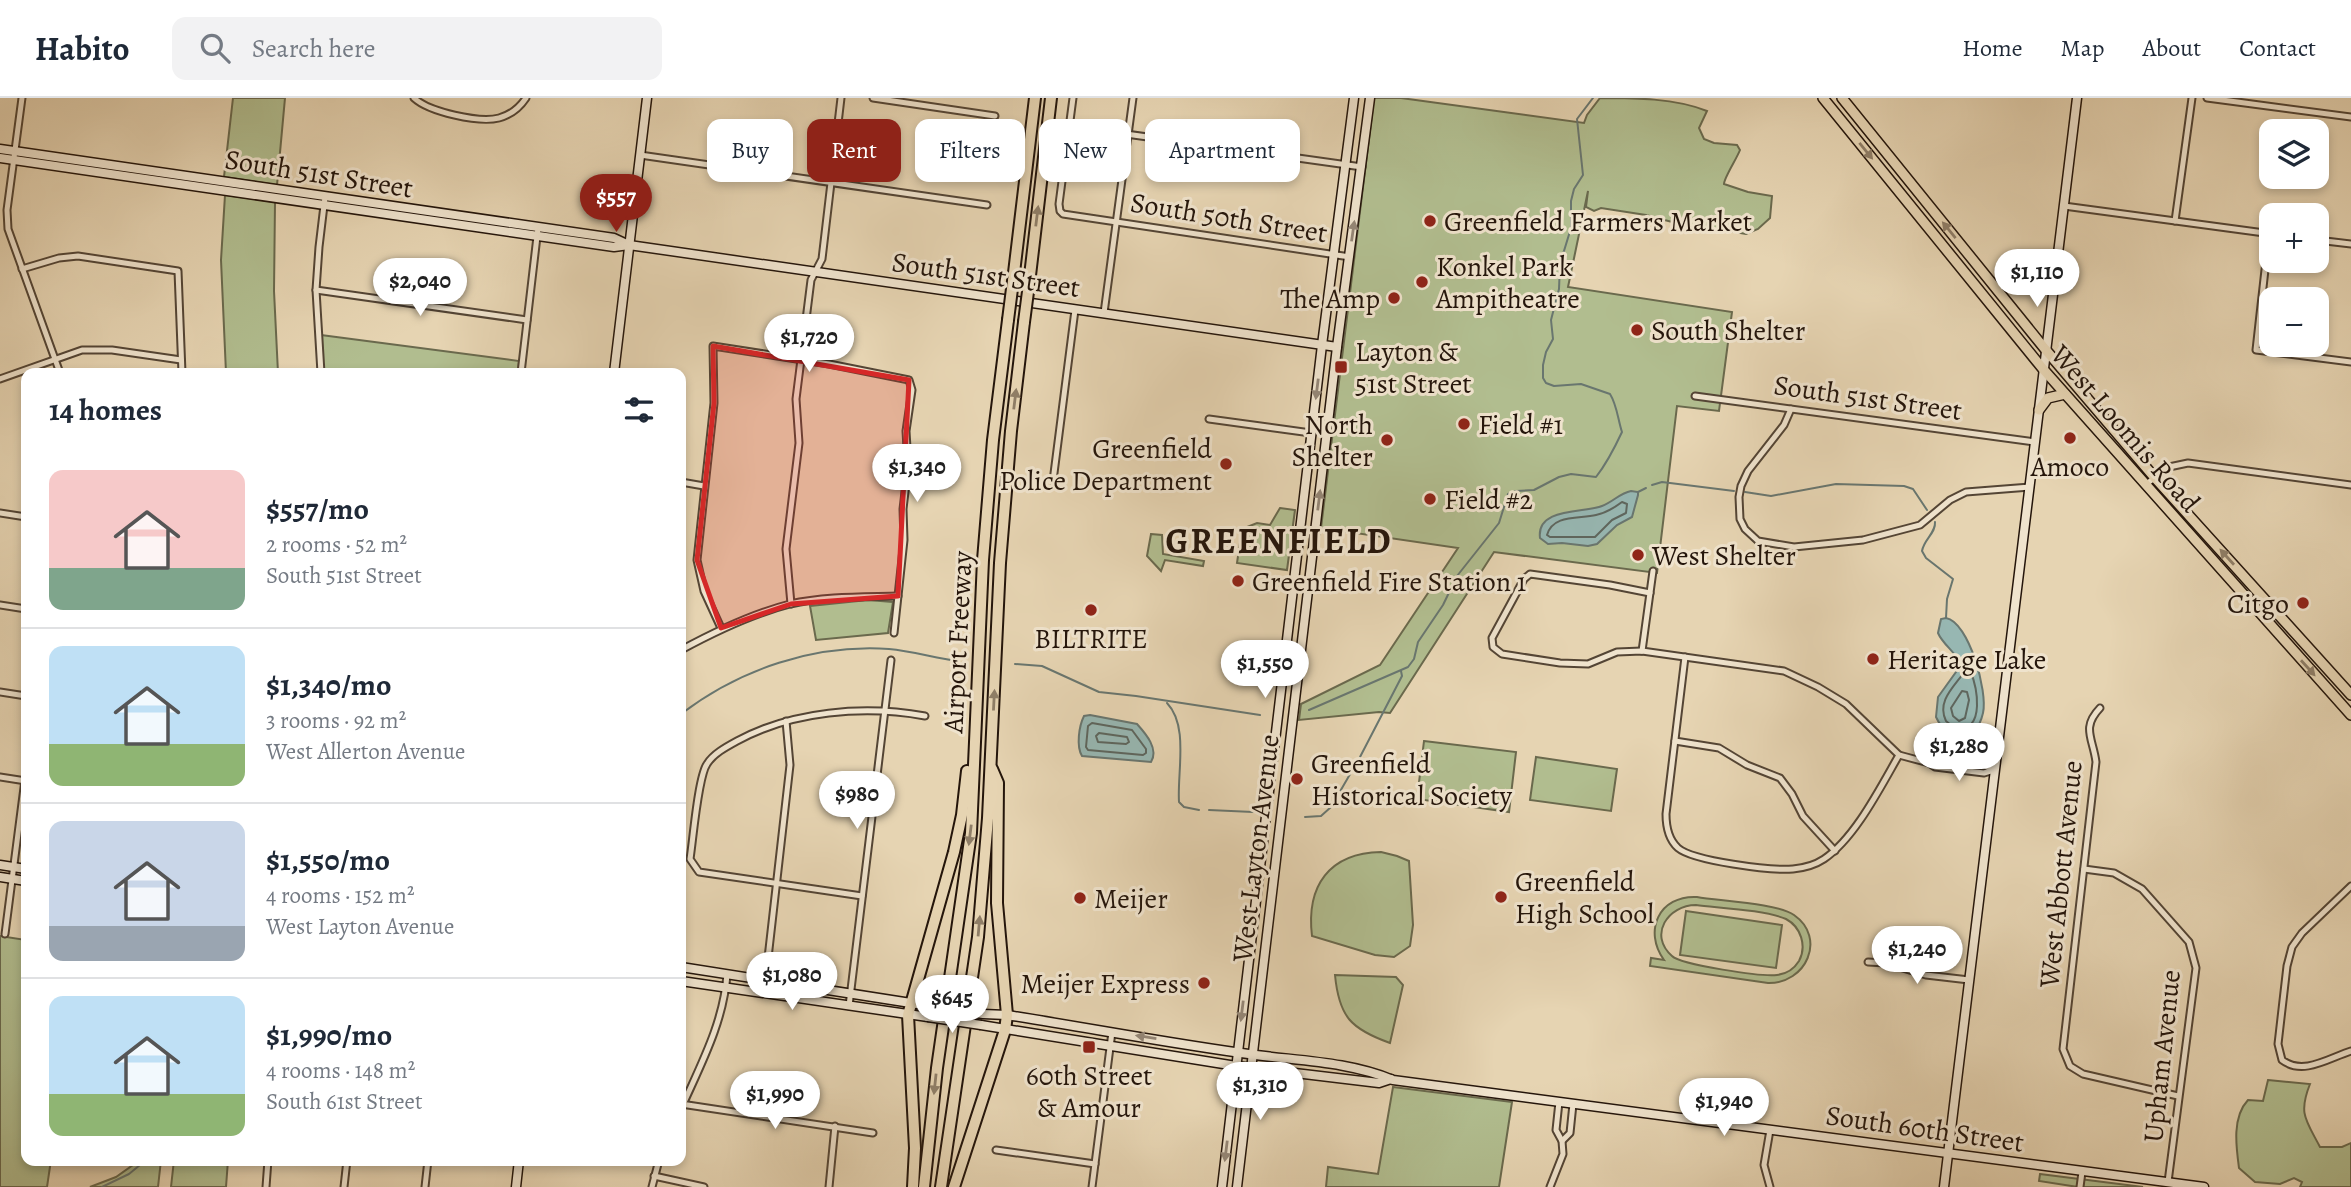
<!DOCTYPE html>
<meta charset="utf-8">
<style>
body{margin:0;font-family:Alegreya,serif;background:#f2f2f3;color:#1f2937;height:100vh;display:flex;flex-direction:column;font-size:26px;white-space:nowrap}
*{box-sizing:border-box;margin:0}
p{font-size:23px;color:#747a83}
.icon{flex:none;width:38px;height:38px;fill:none;stroke:currentColor;stroke-width:2;stroke-linecap:round;stroke-linejoin:round}
.map{position:relative;flex:1;overflow:hidden}
.details{position:absolute;left:21px;top:270px;width:665px;height:798px;display:flex;flex-direction:column;background:#fff;border-radius:14px;box-shadow:0 4px 10px #0003}
.details>*{flex:none}
.hud{position:absolute;left:707px;top:21px;width:665px;height:63px;display:flex;gap:14px}
.buttons{position:absolute;left:2259px;top:21px;display:grid;gap:14px}
.buttons a{display:grid;place-items:center;width:70px;height:70px;border-radius:14px;background:#fff;box-shadow:0 4px 10px #0003;font-size:35px}
.price{position:absolute;translate:-50% -60px;padding:0 16px;border-radius:24px;background:#fff;color:#222;font-size:23px;line-height:46px;filter:drop-shadow(0 2px 4px #0008)}
.price::after{content:'';position:absolute;left:50%;top:42px;width:21px;height:16px;margin-left:-10px;background:inherit;clip-path:polygon(0 0,100% 0,50% 100%)}
.price.selected{background:#8f2418;color:#fff}
ul{padding:0;list-style:none}
li{display:flex;align-items:center;gap:21px;height:175px;padding:0 28px}
li+li{border-top:2px solid #e0e1e3}
li span{display:grid;place-items:center;flex:none;width:196px;height:140px;border-radius:14px;color:#555}
li>.icon{margin-inline-start:auto}
span .icon{width:84px;height:84px;fill:#fffc;stroke-width:1}
li b{font-size:30px}
h2{display:flex;justify-content:space-between;align-items:center;height:84px;padding:0 28px;font-size:30px}
.pill{padding:0 24px;border-radius:14px;background:#fff;box-shadow:0 4px 10px #0003;font-size:24px;line-height:63px}
.pill.selected{background:#8f2418;color:#fff}
header{display:flex;align-items:center;gap:42px;box-sizing:border-box;height:98px;padding:0 35px;background:#fff;border-bottom:2px solid #e0e1e3}
header strong{font-size:33px}
nav{display:flex;gap:38px;margin-inline-start:auto;font-size:24px}
.search{width:490px;height:63px;background:#f2f2f3;display:flex;align-items:center;gap:18px;box-sizing:border-box;padding:0 24px;border-radius:14px;color:#747a83;font-size:26px}
.map>svg:first-child{display:block}
.green{fill:#b1bd8f;stroke:#6a694d;stroke-width:2;fill-rule:evenodd}
.water{fill:#97b7b2;stroke:#69766f;stroke-width:2}
.lines{fill:none;stroke-linecap:round;stroke-linejoin:round}
.shore{stroke:#5e665e;stroke-width:2}
.stream{stroke:#69766f;stroke-width:2}
.street-casing{stroke:#544535;stroke-width:9}
.secondary-casing{stroke:#24150b;stroke-width:11}
.primary-casing{stroke:#24150b;stroke-width:12}
.highway-casing{stroke:#24150b;stroke-width:14}
.street{stroke:#efe3cd;stroke-width:5}
.secondary{stroke:#efe3cd;stroke-width:8}
.primary{stroke:#e6d4b2;stroke-width:9}
.highway{stroke:#e6d4b2;stroke-width:10}
.secondary-bridge-casing{stroke:#24150b;stroke-width:11;stroke-linecap:butt}
.highway-bridge-casing{stroke:#24150b;stroke-width:14;stroke-linecap:butt}
.secondary-bridge{stroke:#efe3cd;stroke-width:8}
.highway-bridge{stroke:#e6d4b2;stroke-width:10}
.oneway{fill:#8f7e67}
.oneway2{fill:#948676}
.marked{fill:#d62828;fill-opacity:0.2;stroke:#d62828;stroke-width:5;stroke-linejoin:round}
.poi-dot{fill:#8f2418;stroke:#efe3cd;stroke-width:2.5}
.labels{text-anchor:middle;stroke-width:6;stroke-linejoin:round;paint-order:stroke}
.street-label{font-size:28px;fill:#24150b;stroke:#efe3cd}
.poi-label{font-size:28px;fill:#24150b;stroke:#efe3cd;text-anchor:start}
.district-label{font-size:35px;font-weight:bold;letter-spacing:2px;fill:#24150b;stroke:#efe3cd}
</style>
<header>
<strong>Habito</strong>
<div class="search"><svg class="icon" aria-label="search" viewBox="0 0 24 24"><circle cx="10" cy="10" r="6"/><path d="M15 15l6 6"/></svg>Search here</div>
<nav><a>Home</a><a>Map</a><a>About</a><a>Contact</a></nav>
</header>
<div class="map">
<svg width="2351" height="1089" viewBox="0 0 2351 1089">
<rect width="100%" height="100%" fill="#e6d4b2"/>
<filter id="stains"><feTurbulence type="fractalNoise" baseFrequency=".00286" numOctaves="4"/><feColorMatrix values="0 0 0 0 .2 0 0 0 0 .09 0 0 0 0 .02 0 0 0 .5 -.17"/></filter>
<radialGradient id="worn" r=".72"><stop offset=".6" stop-color="#630" stop-opacity="0"/><stop offset="1" stop-color="#630" stop-opacity=".3"/></radialGradient>
<g class="green">
<polygon points="233,0 285,0 277,87 224,79"/>
<path d="M1374,0H1401L1584,25L1587,17L1600,0C1634,0 1675,0 1707,13L1699,30L1704,41L1714,45L1737,47L1740,52C1736,62 1724,80 1724,86L1748,94L1772,98L1770,120L1758,131L1746,136L1711,130L1698,131L1646,117L1601,110L1594,113L1586,109L1588,93L1568,189L1732,214L1719,313L1677,308L1657,475L1494,454L1390,615L1379,614L1299,622L1301,606L1380,567L1458,450L1321,430Z"/>
<polygon points="225,97 275,104 274,193 278,275 226,275 221,162"/>
<polygon points="321,237 519,263 518,275 323,275"/>
<polygon points="1280,410 1295,412 1287,472 1237,465 1242,431 1257,425 1270,427"/>
<polygon points="1151,436 1162,437 1163,456 1204,463 1203,468 1165,462 1161,473 1147,458"/>
<polygon points="868,502 893,504 888,535 816,542 810,508"/>
<polygon points="1424,643 1516,654 1509,714 1417,701"/>
<polygon points="1536,659 1617,671 1611,713 1530,702"/>
<path d="M1381,754L1397,758L1409,763L1413,827L1410,848L1394,859L1375,857L1312,838C1306,788 1329,755 1381,754Z"/>
<path d="M1697,799C1719,803 1777,805 1794,817C1827,840 1806,886 1768,885L1650,868L1651,860L1664,862C1643,833 1659,797 1697,799ZM1696,807C1720,810 1765,812 1786,821C1801,829 1807,848 1799,863C1794,871 1786,876 1777,877C1763,879 1681,867 1672,858C1648,837 1668,807 1696,807Z"/>
<polygon points="1686,813 1782,827 1776,870 1680,857"/>
<polygon points="0,838 26,842 26,1062 51,1062 47,1089 0,1089"/>
<path d="M1335,877L1396,879L1403,887L1390,945C1351,931 1339,919 1335,877Z"/>
<path d="M2268,982L2310,986C2298,1016 2306,1022 2320,1049H2342L2351,1045V1089H2300L2302,1084L2294,1080L2280,1086L2255,1084L2239,1070C2236,1048 2232,1019 2248,1002L2263,1003Z"/>
<polygon points="1393,989 1512,1004 1499,1089 1326,1089 1328,1069 1378,1076"/>
<polygon points="140,1062 161,1062 158,1089 90,1089 116,1079"/>
<polygon points="174,1062 228,1062 226,1089 171,1089"/>
<polygon points="2040,1076 2143,1089 2078,1089 2039,1083"/>
</g>
<g class="water">
<path d="M1631,393L1638,394V397L1632,419L1617,427L1597,446L1588,448L1562,445L1548,446L1540,440C1536,409 1585,415 1602,408C1613,404 1620,395 1631,393Z"/>
<path d="M1946,520C1969,524 1988,594 1983,615C1976,646 1949,647 1936,619L1938,599L1961,567C1957,555 1943,547 1938,535L1941,521Z"/>
<path d="M1090,617L1137,626C1146,636 1159,651 1151,664L1082,658C1076,648 1079,628 1084,618Z"/>
</g>
<g class="lines">
<g class="shore">
<path d="M1622,404L1627,406L1626,415L1612,422L1595,439H1550L1547,437C1553,416 1579,421 1596,417C1606,415 1614,410 1622,404Z"/>
<path d="M1970,572C1977,589 1986,631 1957,632L1946,623C1936,603 1955,588 1965,573Z"/>
<polygon points="1962,593 1967,594 1969,602 1965,620 1959,623 1953,618 1951,610"/>
<polygon points="1092,625 1132,632 1146,651 1146,655 1143,657 1088,652 1086,649 1088,628"/>
<polygon points="1099,635 1127,639 1129,644 1126,646 1098,644 1096,638"/>
</g>
<g class="stream">
<polyline points="1652,387 1662,384 1734,393"/>
<polyline points="1638,394 1646,390"/>
<polyline points="1745,394 1771,398 1836,386 1904,388 1913,391 1927,412"/>
<path d="M1935,424C1936,435 1924,441 1922,453L1926,460L1953,481L1947,501L1946,520"/>
<polyline points="1015,566 1042,568 1099,594 1136,598 1260,617"/>
<path d="M1167,605C1189,628 1177,674 1179,704L1184,709L1199,712"/>
<path d="M1309,612L1408,569L1414,561L1418,544L1443,507L1457,478L1499,425L1508,396L1516,393L1534,392L1559,379L1571,376L1596,379C1607,365 1615,349 1622,334C1618,322 1617,307 1610,296L1581,286L1554,288L1546,285L1543,280V267L1546,254L1553,241L1551,222L1559,191L1560,166L1571,130V103L1574,91L1583,77L1577,21L1593,0"/>
<path d="M681,616C740,571 814,546 889,551C912,553 935,560 958,563"/>
<polyline points="1209,712 1253,714"/>
<polyline points="1305,719 1321,718 1331,709 1360,659 1402,578 1401,573"/>
<polyline points="102,1089 129,1076 146,1062"/>
</g>
<g class="street-casing">
<g id="street">
<polyline points="22,0 7,112 8,131 60,275"/>
<path d="M414,0C429,14 479,25 499,20C510,17 520,9 526,0"/>
<polyline points="873,0 995,18"/>
<polyline points="1073,0 1059,106 1060,113 1063,116 1350,159"/>
<polyline points="2207,0 2351,19"/>
<polyline points="1069,28 1362,69"/>
<polyline points="640,57 987,107"/>
<polyline points="2064,108 2272,136"/>
<polyline points="2175,123 2192,0"/>
<polyline points="2269,136 2256,252 2351,264"/>
<polyline points="2317,142 2351,146"/>
<polyline points="22,171 59,160 78,158 178,173 182,275"/>
<polyline points="316,192 527,222"/>
<polyline points="1104,215 1133,0"/>
<polyline points="321,275 316,192 319,149 325,99"/>
<polyline points="521,275 538,130"/>
<polyline points="0,281 82,252 112,252 181,262"/>
<polyline points="1695,298 2035,344"/>
<polyline points="1791,311 1784,327 1748,373 1741,388 1739,399 1740,421 1745,431 1758,443 1794,449 1863,442 1920,427 1950,402 1966,394 2030,389"/>
<polyline points="1209,321 1311,335"/>
<polyline points="1053,383 1075,212"/>
<polyline points="681,384 704,388"/>
<polyline points="2145,387 2169,369 2188,365 2351,387"/>
<polyline points="0,415 26,419"/>
<polyline points="1650,495 1610,487 1530,476 1524,481 1492,540 1493,549 1502,556 1560,565 1588,566 1617,554 1642,553 1784,573 1818,589 1846,606 1899,657 1929,665 1935,669 1984,675 1994,672"/>
<polyline points="791,506 786,451 799,345 796,301 811,182 822,161 841,0"/>
<polyline points="0,507 26,511"/>
<polyline points="721,530 704,493 697,462 714,305 713,248 829,266 909,282 912,292 906,333 908,368 903,411 904,442 894,535"/>
<path d="M681,552C716,533 751,516 790,506C825,498 863,499 898,498"/>
<polyline points="1642,553 1653,473"/>
<path d="M1685,559L1666,716C1666,729 1668,741 1678,750C1693,763 1772,773 1793,771C1804,770 1815,767 1824,761C1855,740 1880,690 1899,657"/>
<polyline points="0,594 26,598"/>
<path d="M2100,610C2081,630 2093,640 2096,664L2063,951L2070,968L2083,976L2178,998"/>
<polyline points="1675,643 1719,650 1747,667 1780,680 1792,696 1803,718 1835,753"/>
<polyline points="1929,665 1935,662 1985,668 1994,672"/>
<polyline points="0,679 26,683"/>
<polyline points="2084,771 2114,775 2142,791 2189,844 2196,870 2168,1084"/>
<path d="M2351,788L2302,835L2292,849L2287,868L2278,946L2282,962C2303,978 2329,960 2351,953"/>
<path d="M862,798L699,774L690,761C693,742 698,679 707,666C713,656 726,649 737,643C792,613 864,607 925,618"/>
<polyline points="5,836 26,674"/>
<polyline points="1868,864 1886,865 1926,877 1969,882"/>
<polyline points="764,895 790,667 786,623"/>
<polyline points="849,908 891,562"/>
<polyline points="681,1006 873,1035"/>
<path d="M681,1011C700,968 724,924 727,876"/>
<polyline points="1562,1043 1570,1035 1573,1006"/>
<polyline points="996,1052 1095,1066"/>
<polyline points="654,1078 704,1089"/>
<polyline points="266,1089 268,1062"/>
<polyline points="344,1089 347,1062"/>
<polyline points="425,1089 428,1062"/>
<polyline points="652,1089 659,1062"/>
<polyline points="829,1089 835,1028"/>
<polyline points="1092,1089 1112,934"/>
<polyline points="1550,1089 1563,1056 1562,1043 1556,1032 1559,1004"/>
<polyline points="1770,1089 1764,1067 1770,1032"/>
<polyline points="2080,1089 2082,1074"/>
</g>
</g>
<g class="secondary-casing">
<g id="secondary">
<polyline points="0,51 614,140 629,147"/>
<polyline points="0,60 614,149 629,147 1337,249"/>
<polyline points="614,275 647,0"/>
<polyline points="0,767 26,771"/>
<polyline points="0,779 26,783"/>
<polyline points="681,869 930,908"/>
<polyline points="681,883 928,919"/>
<path d="M983,916L1007,917C1090,930 1173,946 1256,957C1302,963 1350,964 1393,982L2204,1089"/>
<polyline points="981,927 1236,968 1379,985 1391,981"/>
<polyline points="516,1089 519,1062"/>
<polyline points="1222,1089 1322,247 1354,0"/>
<polyline points="1237,1089 1337,249 1370,0"/>
<polyline points="1944,1089 2077,0"/>
</g>
</g>
<g class="primary-casing">
<g id="primary">
<polyline points="1823,0 2043,271 2351,617"/>
<polyline points="1842,0 2045,251 2155,380 2351,597"/>
<polyline points="2039,312 2048,300 2065,296"/>
</g>
</g>
<g class="highway-casing">
<g id="highway">
<polyline points="1013,183 1035,0"/>
<polyline points="1029,186 1051,0"/>
<polyline points="913,1089 915,1050 908,917 954,754 962,717 967,673"/>
<polyline points="924,1089 937,970 971,735 983,462 993,342 1008,222"/>
<polyline points="941,1089 978,839 988,720 1000,465 1011,333 1024,224"/>
<polyline points="954,1089 1005,932 1007,917 997,805 998,685 992,671"/>
</g>
</g>
<use href="#street" class="street"/>
<use href="#secondary" class="secondary"/>
<use href="#primary" class="primary"/>
<use href="#highway" class="highway"/>
<g class="secondary-bridge-casing">
<g id="secondary-bridge">
<polyline points="930,908 983,916"/>
<polyline points="928,919 981,927"/>
</g>
</g>
<g class="highway-bridge-casing">
<g id="highway-bridge">
<polyline points="1008,222 1013,183"/>
<polyline points="1024,224 1029,186"/>
</g>
</g>
<use href="#secondary-bridge" class="secondary-bridge"/>
<use href="#highway-bridge" class="highway-bridge"/>
</g>
<defs><path id="oneway-solid" d="M-6-.8H1V-3.2L6.5 0L1 3.2V.8H-6Z" transform="scale(1.75)"/></defs>
<g class="oneway">
<use href="#oneway-solid" transform="translate(1866 53) rotate(51)"/>
<use href="#oneway-solid" transform="translate(1037 118) rotate(-83)"/>
<use href="#oneway-solid" transform="translate(1949 132) rotate(-129)"/>
<use href="#oneway-solid" transform="translate(1015 301) rotate(-83)"/>
<use href="#oneway-solid" transform="translate(2227 459) rotate(-132)"/>
<use href="#oneway-solid" transform="translate(2308 570) rotate(48)"/>
<use href="#oneway-solid" transform="translate(994 602) rotate(-87)"/>
<use href="#oneway-solid" transform="translate(970 737) rotate(97)"/>
<use href="#oneway-solid" transform="translate(979 828) rotate(-85)"/>
<use href="#oneway-solid" transform="translate(935 986) rotate(96)"/>
</g>
<g class="oneway2">
<use href="#oneway-solid" transform="translate(1353 133) rotate(-82)"/>
<use href="#oneway-solid" transform="translate(1317 291) rotate(97)"/>
<use href="#oneway-solid" transform="translate(1319 402) rotate(-83)"/>
<use href="#oneway-solid" transform="translate(1242 913) rotate(97)"/>
<use href="#oneway-solid" transform="translate(1146 939) rotate(-171)"/>
<use href="#oneway-solid" transform="translate(1226 1053) rotate(97)"/>
</g>
<path class="marked" d="M713,248L909,282L898,498L791,506L721,530L697,462L714,305Z"/>
<g class="poi-dot">
<circle cx="1430" cy="123" r="7"/>
<circle cx="1422" cy="184" r="7"/>
<circle cx="1394" cy="200" r="7"/>
<circle cx="1637" cy="232" r="7"/>
<rect x="1334" y="262" width="14" height="14" rx="3.5"/>
<circle cx="1464" cy="326" r="7"/>
<circle cx="2070" cy="340" r="7"/>
<circle cx="1387" cy="342" r="7"/>
<circle cx="1226" cy="366" r="7"/>
<circle cx="1430" cy="401" r="7"/>
<circle cx="1638" cy="457" r="7"/>
<circle cx="1238" cy="483" r="7"/>
<circle cx="2303" cy="505" r="7"/>
<circle cx="1091" cy="512" r="7"/>
<circle cx="1873" cy="561" r="7"/>
<circle cx="1297" cy="681" r="7"/>
<circle cx="1501" cy="799" r="7"/>
<circle cx="1080" cy="800" r="7"/>
<circle cx="1204" cy="885" r="7"/>
<rect x="1082" y="942" width="14" height="14" rx="3.5"/>
</g>
<g class="labels">
<g class="street-label">
<text transform="translate(319 75) rotate(9)" y="10">South 51st Street</text>
<text transform="translate(1229 119) rotate(9)" y="10">South 50th Street</text>
<text transform="translate(986 176) rotate(8)" y="10">South 51st Street</text>
<text transform="translate(1868 299) rotate(8)" y="10">South 51st Street</text>
<text transform="translate(2126 330) rotate(49)" y="10">West Loomis Road</text>
<text transform="translate(957 544) rotate(-87)" y="10">Airport Freeway</text>
<text transform="translate(1255 750) rotate(-83)" y="10">West Layton Avenue</text>
<text transform="translate(2060 776) rotate(-84)" y="10">West Abbott Avenue</text>
<text transform="translate(2161 958) rotate(-84)" y="10">Upham Avenue</text>
<text transform="translate(1925 1030) rotate(8)" y="10">South 60th Street</text>
</g>
<g class="poi-label">
<text x="1444" y="133">Greenfield Farmers Market</text>
<text x="1436" y="178">Konkel Park<tspan x="1436" dy="32">Ampitheatre</tspan></text>
<text x="1380" y="210" text-anchor="end">The Amp</text>
<text x="1651" y="242">South Shelter</text>
<text x="1355" y="263">Layton &amp;<tspan x="1355" dy="32">51st Street</tspan></text>
<text x="1373" y="336" text-anchor="end">North<tspan x="1373" dy="32">Shelter</tspan></text>
<text x="1478" y="336">Field #1</text>
<text x="1212" y="360" text-anchor="end">Greenfield<tspan x="1212" dy="32">Police Department</tspan></text>
<text x="2070" y="378" text-anchor="middle">Amoco</text>
<text x="1444" y="411">Field #2</text>
<text x="1652" y="467">West Shelter</text>
<text x="1252" y="493">Greenfield Fire Station 1</text>
<text x="2289" y="515" text-anchor="end">Citgo</text>
<text x="1091" y="550" text-anchor="middle">BILTRITE</text>
<text x="1887" y="571">Heritage Lake</text>
<text x="1311" y="675">Greenfield<tspan x="1311" dy="32">Historical Society</tspan></text>
<text x="1515" y="793">Greenfield<tspan x="1515" dy="32">High School</tspan></text>
<text x="1094" y="810">Meijer</text>
<text x="1190" y="895" text-anchor="end">Meijer Express</text>
<text x="1089" y="987" text-anchor="middle">60th Street<tspan x="1089" dy="32">&amp; Amour</tspan></text>
</g>
<g class="district-label">
<text x="1279" y="455">GREENFIELD</text>
</g>
</g>
<rect width="100%" height="100%" filter="url(#stains)"/>
<rect width="100%" height="100%" fill="url(#worn)"/>
</svg>
<div class="buttons">
<a><svg class="icon" aria-label="layers" viewBox="0 0 24 24"><path d="M12 4l9 5-9 5-9-5zM3 14l9 5 9-5"/></svg></a>
<a>+</a>
<a>−</a>
</div>
<b class="price selected" style="left:616px;top:136px">$557</b>
<b class="price" style="left:2037px;top:211px">$1,110</b>
<b class="price" style="left:420px;top:220px">$2,040</b>
<b class="price" style="left:809px;top:276px">$1,720</b>
<b class="price" style="left:917px;top:406px">$1,340</b>
<b class="price" style="left:1265px;top:602px">$1,550</b>
<b class="price" style="left:1959px;top:685px">$1,280</b>
<b class="price" style="left:857px;top:733px">$980</b>
<b class="price" style="left:1917px;top:888px">$1,240</b>
<b class="price" style="left:792px;top:914px">$1,080</b>
<b class="price" style="left:952px;top:937px">$645</b>
<b class="price" style="left:1260px;top:1024px">$1,310</b>
<b class="price" style="left:775px;top:1033px">$1,990</b>
<b class="price" style="left:1724px;top:1040px">$1,940</b>
<div class="hud">
<a class="pill">Buy</a>
<a class="pill selected">Rent</a>
<a class="pill">Filters</a>
<a class="pill">New</a>
<a class="pill">Apartment</a>
</div>
<section class="details">
<h2>14 homes<svg class="icon" aria-label="filters" viewBox="0 0 24 24"><path d="M4 7h16M4 17h16"/><circle cx="9" cy="7" r="2"/><circle cx="15" cy="17" r="2"/></svg></h2>
<ul>
<li><span style="background:linear-gradient(#f6c9c9 70%,#7fa58c 0)"><svg class="icon" aria-label="home" viewBox="0 0 24 24"><path d="M3 11l9-7 9 7M6 9v11h12V9"/></svg></span><div><b>$557/mo</b><p>2 rooms · 52 m²</p><p>South 51st Street</p></div></li>
<li><span style="background:linear-gradient(#bfe0f5 70%,#8fb573 0)"><svg class="icon" aria-label="home" viewBox="0 0 24 24"><path d="M3 11l9-7 9 7M6 9v11h12V9"/></svg></span><div><b>$1,340/mo</b><p>3 rooms · 92 m²</p><p>West Allerton Avenue</p></div></li>
<li><span style="background:linear-gradient(#c9d6e8 75%,#9aa5b1 0)"><svg class="icon" aria-label="home" viewBox="0 0 24 24"><path d="M3 11l9-7 9 7M6 9v11h12V9"/></svg></span><div><b>$1,550/mo</b><p>4 rooms · 152 m²</p><p>West Layton Avenue</p></div></li>
<li><span style="background:linear-gradient(#bfe0f5 70%,#8fb573 0)"><svg class="icon" aria-label="home" viewBox="0 0 24 24"><path d="M3 11l9-7 9 7M6 9v11h12V9"/></svg></span><div><b>$1,990/mo</b><p>4 rooms · 148 m²</p><p>South 61st Street</p></div></li>
</ul>
</section>
</div>
